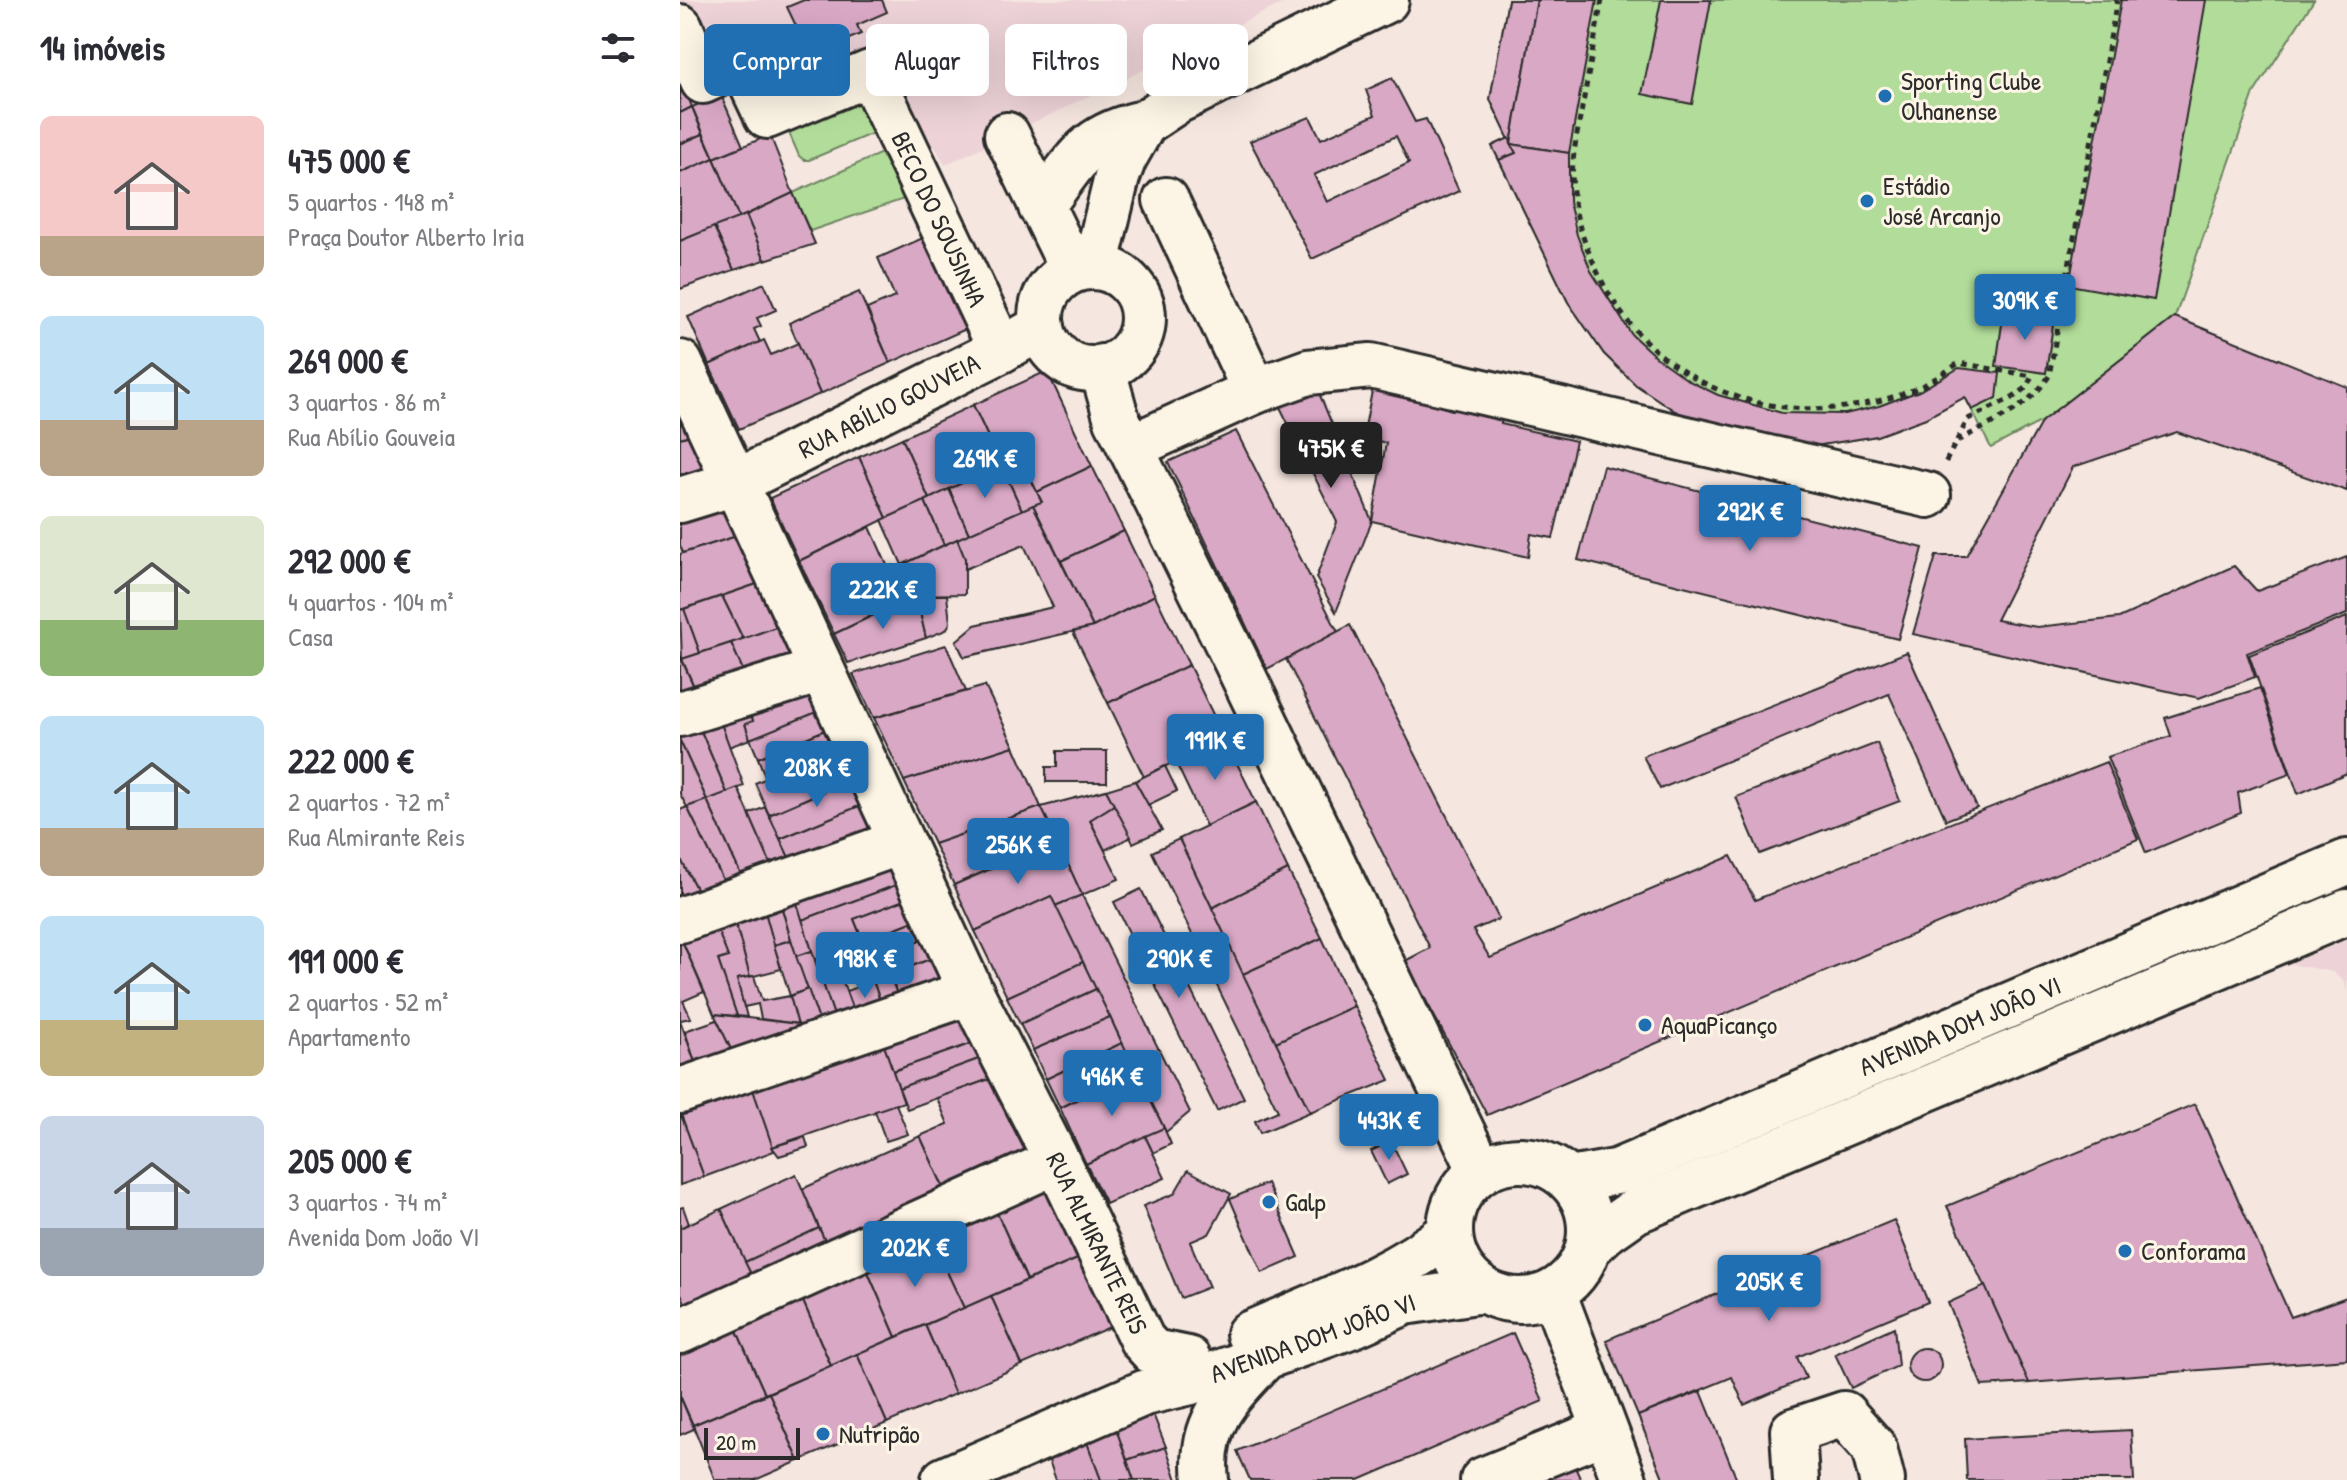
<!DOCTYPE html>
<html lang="pt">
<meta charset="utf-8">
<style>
body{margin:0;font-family:"Patrick Hand",sans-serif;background:#f2f2f3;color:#2b2b33;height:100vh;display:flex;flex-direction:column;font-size:30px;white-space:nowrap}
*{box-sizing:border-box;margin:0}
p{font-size:26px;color:#7c7c81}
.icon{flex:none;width:44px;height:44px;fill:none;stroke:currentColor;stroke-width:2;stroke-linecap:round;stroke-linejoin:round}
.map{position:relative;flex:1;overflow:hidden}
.panel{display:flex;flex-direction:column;background:#fff;width:680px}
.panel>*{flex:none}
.banner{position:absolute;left:24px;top:24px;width:760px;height:72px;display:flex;gap:16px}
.scale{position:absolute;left:24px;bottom:20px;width:96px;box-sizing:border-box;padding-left:8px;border:4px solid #2b2b2b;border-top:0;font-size:22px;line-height:28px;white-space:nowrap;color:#2b2b2b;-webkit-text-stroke:6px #fcf5e5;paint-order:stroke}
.price{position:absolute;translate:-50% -68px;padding:0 18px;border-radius:8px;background:#1f6fb2;color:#fff;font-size:26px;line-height:52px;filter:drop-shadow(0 2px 4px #0008)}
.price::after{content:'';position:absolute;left:50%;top:48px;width:24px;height:18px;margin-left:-12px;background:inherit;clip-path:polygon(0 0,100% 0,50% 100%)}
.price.selected{background:#222;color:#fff}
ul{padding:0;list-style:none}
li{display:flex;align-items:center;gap:24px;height:200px;padding:0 40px}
li span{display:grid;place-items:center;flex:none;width:224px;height:160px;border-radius:12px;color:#555}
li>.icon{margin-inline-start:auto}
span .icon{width:96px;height:96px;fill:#fffc;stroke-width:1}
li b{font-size:34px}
h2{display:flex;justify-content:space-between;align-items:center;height:96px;padding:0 40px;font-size:34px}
.tag{padding:0 28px;border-radius:12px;background:#fff;box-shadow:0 8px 32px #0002;font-size:28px;line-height:72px}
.tag.selected{background:#1f6fb2;color:#fff}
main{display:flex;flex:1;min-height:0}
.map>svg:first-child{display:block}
.built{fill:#edd3d7}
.green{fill:#b1dc99;stroke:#6e8462;stroke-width:2}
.building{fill:#d9a8c5;stroke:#2b2b2b;stroke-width:2;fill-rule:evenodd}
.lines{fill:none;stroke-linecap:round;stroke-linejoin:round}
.minor-casing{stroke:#2b2b2b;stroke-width:50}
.major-casing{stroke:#2b2b2b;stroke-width:50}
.path{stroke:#2b2b2b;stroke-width:5;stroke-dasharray:6 6;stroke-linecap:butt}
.minor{stroke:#fcf5e5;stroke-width:44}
.major{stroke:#fcf5e5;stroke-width:44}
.poi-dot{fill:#1f6fb2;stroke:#fcf5e5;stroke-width:3}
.labels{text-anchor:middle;stroke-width:6;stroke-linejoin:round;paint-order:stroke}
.poi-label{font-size:26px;fill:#2b2b2b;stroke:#fcf5e5;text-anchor:start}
.street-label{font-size:26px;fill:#2b2b2b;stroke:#fcf5e5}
</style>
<main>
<section class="panel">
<h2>14 imóveis<svg class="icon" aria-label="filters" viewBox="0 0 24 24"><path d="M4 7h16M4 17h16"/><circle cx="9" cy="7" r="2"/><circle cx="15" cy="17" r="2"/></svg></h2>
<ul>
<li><span style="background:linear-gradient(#f6c9c9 75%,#b9a48a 0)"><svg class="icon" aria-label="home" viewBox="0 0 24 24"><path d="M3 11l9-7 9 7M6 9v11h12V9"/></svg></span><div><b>475 000 €</b><p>5 quartos · 148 m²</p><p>Praça Doutor Alberto Iria</p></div></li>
<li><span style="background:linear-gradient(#bfe0f5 65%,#b9a48a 0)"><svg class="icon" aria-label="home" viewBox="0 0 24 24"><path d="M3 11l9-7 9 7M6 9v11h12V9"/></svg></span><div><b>269 000 €</b><p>3 quartos · 86 m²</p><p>Rua Abílio Gouveia</p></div></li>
<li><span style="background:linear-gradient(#dfe7d0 65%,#8fb573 0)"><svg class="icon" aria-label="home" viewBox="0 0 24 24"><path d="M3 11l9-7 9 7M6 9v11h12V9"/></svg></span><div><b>292 000 €</b><p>4 quartos · 104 m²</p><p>Casa</p></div></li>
<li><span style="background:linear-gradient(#bfe0f5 70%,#b9a48a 0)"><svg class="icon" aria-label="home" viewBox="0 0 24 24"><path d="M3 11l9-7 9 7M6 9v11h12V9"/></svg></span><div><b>222 000 €</b><p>2 quartos · 72 m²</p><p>Rua Almirante Reis</p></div></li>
<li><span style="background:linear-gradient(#bfe0f5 65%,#c2b280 0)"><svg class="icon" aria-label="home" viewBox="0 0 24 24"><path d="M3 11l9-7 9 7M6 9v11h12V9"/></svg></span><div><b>191 000 €</b><p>2 quartos · 52 m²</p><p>Apartamento</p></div></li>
<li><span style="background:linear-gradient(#c9d6e8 70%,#9aa5b1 0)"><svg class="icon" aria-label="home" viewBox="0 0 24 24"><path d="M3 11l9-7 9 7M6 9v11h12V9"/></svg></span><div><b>205 000 €</b><p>3 quartos · 74 m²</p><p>Avenida Dom João VI</p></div></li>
</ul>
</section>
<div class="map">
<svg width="1667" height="1480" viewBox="0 0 1667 1480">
<rect width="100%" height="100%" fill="#f5e6df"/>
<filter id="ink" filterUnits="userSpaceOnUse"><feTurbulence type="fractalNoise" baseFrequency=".0125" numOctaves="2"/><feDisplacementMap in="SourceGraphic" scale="16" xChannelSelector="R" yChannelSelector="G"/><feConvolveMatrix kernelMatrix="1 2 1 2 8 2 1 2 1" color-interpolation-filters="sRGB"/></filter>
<g filter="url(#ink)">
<g class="built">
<polygon points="0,0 610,0 265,165 255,147 240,153 195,58 97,90 79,48 32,66 22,61"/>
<polygon points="1667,940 1667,991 1664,982 1653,972 1610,964"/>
</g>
<g class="green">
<polygon points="828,0 1634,0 1574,93 1495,317 1362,421 1311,448 1285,397 1197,436 1135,446 1089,444 956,385 924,354 888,302 812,146 829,138 810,100"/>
<polygon points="181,96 198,131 129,160 124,160 119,156 107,128"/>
<polygon points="208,150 230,197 130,231 113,193"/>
</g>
<g class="building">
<polygon points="124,0 202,0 207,12 177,25 181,34 162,42 159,35 127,49 107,7"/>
<polygon points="828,0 857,0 831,144 810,99"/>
<polygon points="857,0 917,0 889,153 831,144"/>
<polygon points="981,0 1031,0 1012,104 962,94"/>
<polygon points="1441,0 1526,0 1474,300 1389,285"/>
<polygon points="0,77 12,107 0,113"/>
<path d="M712,78L735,122L746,119L779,191L632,259L570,141L630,117L641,139L695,115L686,90ZM716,136L729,163L647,202L634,175Z"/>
<polygon points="41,95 63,146 34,158 12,107"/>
<polygon points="12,107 23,134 0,144 0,113"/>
<polygon points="23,134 34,158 0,173 0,144"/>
<polygon points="90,135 113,193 59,218 34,158"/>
<polygon points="829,138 836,153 819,160 812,146"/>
<polygon points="831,144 889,153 889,202 897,235 911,271 952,335 977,358 1009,381 1038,395 1102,413 1165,414 1199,406 1239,391 1279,368 1320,373 1317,398 1292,410 1285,397 1246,418 1197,436 1135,446 1089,444 1044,431 995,411 956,385 924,354 888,302 819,160 836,153"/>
<polygon points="34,158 59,218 0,241 0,173"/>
<polygon points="113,193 135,244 85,260 66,215"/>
<polygon points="66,215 85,260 54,270 34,227"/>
<polygon points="34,227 54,270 0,289 0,241"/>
<polygon points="245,237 286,329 210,363 187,309 215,297 198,258"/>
<polygon points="84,283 96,310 77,318 81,326 74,329 80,342 29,365 8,317"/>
<polygon points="179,292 210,363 140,394 109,323"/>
<polygon points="1324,310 1374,318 1366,373 1316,366"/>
<polygon points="1495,317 1667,387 1667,491 1497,432 1393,467 1316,620 1357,627 1439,618 1554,566 1577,591 1667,557 1667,614 1567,653 1575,677 1519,698 1233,634 1256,556 1286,556 1362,421"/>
<polygon points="84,340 91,355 118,343 140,394 59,429 29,365"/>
<polygon points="367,371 412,466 357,492 340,457 321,465 293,405"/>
<polygon points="693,386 772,410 777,395 823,405 821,424 896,441 873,538 851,534 848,557 692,521 706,443 683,437"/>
<polygon points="637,388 692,521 656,612 636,578 657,522 599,405"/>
<polygon points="293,405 321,465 249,499 222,438"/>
<polygon points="0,412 11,435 0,438"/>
<polygon points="556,431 658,632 587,669 488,462"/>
<polygon points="11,435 25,471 0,481 0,438"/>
<polygon points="222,438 249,499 207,518 179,457"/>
<polygon points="179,457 207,518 119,561 90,498"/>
<polygon points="340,457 362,502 342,510 321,465"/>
<polygon points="321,465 342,510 289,534 269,489"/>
<polygon points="412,466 444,531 381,561 353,505 362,502 357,492"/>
<polygon points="923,466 1243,548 1218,639 898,560"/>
<polygon points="269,489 289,534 264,545 245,501"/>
<polygon points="43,501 57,536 3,553 0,545 0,514"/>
<polygon points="245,501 264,545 222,565 202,520"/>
<polygon points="353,505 413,627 284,657 276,641 295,625 373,607 344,545 285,569 285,559 277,539"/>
<polygon points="190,527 223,601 154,634 119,561"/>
<polygon points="444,531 475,595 413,627 381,561"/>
<polygon points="57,536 77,584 0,610 0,554"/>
<polygon points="277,539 285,559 285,594 236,595 222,565"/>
<polygon points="77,584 99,626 63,639 42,596"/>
<polygon points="236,595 246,638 168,663 154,634"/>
<polygon points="236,595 267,595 270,623 266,630 246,638"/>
<polygon points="475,595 509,665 428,703 393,632 413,627"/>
<polygon points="42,596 63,639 20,653 4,609"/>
<polygon points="4,609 20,653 2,659 0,610"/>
<polygon points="1667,617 1667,773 1618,794 1569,655"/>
<polygon points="670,625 819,919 793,930 810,958 1051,856 1075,900 1426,762 1458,839 807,1115 725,961 750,948 606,659"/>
<polygon points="99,626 115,659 65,675 51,643"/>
<polygon points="51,643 65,675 15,689 2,659"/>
<polygon points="266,645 286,691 194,718 173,674"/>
<polygon points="1227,652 1297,808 1266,820 1209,694 980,789 963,756"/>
<polygon points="0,656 15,689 0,694"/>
<polygon points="509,665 544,737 464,777 428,703"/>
<polygon points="131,685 142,710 70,739 65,724 73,721 69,708"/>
<polygon points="305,686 334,746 224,781 194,718"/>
<polygon points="1580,688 1610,774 1558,793 1561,813 1466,853 1427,757 1491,736 1485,718"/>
<polygon points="69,708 73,721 65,724 70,739 49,747 39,718"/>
<polygon points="142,710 150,728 78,758 70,739"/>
<polygon points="39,718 64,786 47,793 18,724"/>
<polygon points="18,724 47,793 27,800 0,741 0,731"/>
<polygon points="150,728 158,748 86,779 78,758"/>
<polygon points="544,737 576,802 526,826 495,761"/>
<polygon points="0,741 27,800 7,807 0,794"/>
<polygon points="1197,743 1220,801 1080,854 1056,797"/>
<polygon points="334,746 361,807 254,844 224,781"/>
<polygon points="158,748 172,779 89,815 75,783"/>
<polygon points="377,751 427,751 427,782 366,782 366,767 377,767"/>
<polygon points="485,766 497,791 468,805 455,781"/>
<polygon points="172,779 184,804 100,839 89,815"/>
<polygon points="455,781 482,830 453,843 426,790"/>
<polygon points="58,788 94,871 65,884 27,800"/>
<polygon points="426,790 434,805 410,820 439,879 402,895 361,807"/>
<polygon points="27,800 65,884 48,890 7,807"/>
<polygon points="576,802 608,870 532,908 499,839"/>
<polygon points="184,804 194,829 112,864 100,839"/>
<polygon points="434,805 451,837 425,850 410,820"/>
<polygon points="7,807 48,890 22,900 0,858 0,810"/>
<polygon points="85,807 112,864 94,871 69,814"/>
<polygon points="361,807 377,840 274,885 254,844"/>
<polygon points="499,839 630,1112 580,1133 575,1121 598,1111 472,852"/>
<polygon points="377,840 402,895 375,906 371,896 295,931 274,885"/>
<polygon points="0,858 22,900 0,906"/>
<polygon points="209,858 219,884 122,920 114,894"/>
<polygon points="608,870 642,938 563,974 532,908"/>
<polygon points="219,884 227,899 174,919 183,941 135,960 122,920"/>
<polygon points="461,889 564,1098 537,1111 434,902"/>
<polygon points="114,894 132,951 116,956 99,899"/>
<polygon points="402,895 510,1112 486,1132 375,906"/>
<polygon points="371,896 403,962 327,997 295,931"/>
<polygon points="99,899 111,940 94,945 83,905"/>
<polygon points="227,899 239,919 183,941 174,919"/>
<polygon points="83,905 101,969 70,977 53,914"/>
<polygon points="53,914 70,977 57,979 67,1017 57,1016 38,960 48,957 34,921"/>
<polygon points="239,919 246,938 170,967 162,949"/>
<polygon points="34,921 48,957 38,960 57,1016 34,1014 0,936"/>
<polygon points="0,936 24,992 3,1001 11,1018 0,1020"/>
<polygon points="246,938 255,957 178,987 170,967"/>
<polygon points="642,938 674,1006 596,1042 563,974"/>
<polygon points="111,940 128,989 110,996 94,945"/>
<polygon points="132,951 157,1024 142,1029 116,956"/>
<polygon points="152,952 176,1018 157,1024 135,960"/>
<polygon points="255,957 266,986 220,1003 210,975"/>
<polygon points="403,962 416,989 340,1024 327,997"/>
<polygon points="210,975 220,1003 203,1009 193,981"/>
<polygon points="74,976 82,1001 110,996 118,1024 81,1019 78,1004 64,1007 57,979"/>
<polygon points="193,981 203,1009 176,1018 166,991"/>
<polygon points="128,989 142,1029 121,1036 110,996"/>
<polygon points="416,989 430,1017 353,1050 340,1024"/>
<polygon points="674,1006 710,1080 630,1112 596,1042"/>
<polygon points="34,1014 118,1024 121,1036 55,1058"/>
<polygon points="288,1016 299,1041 213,1071 202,1040"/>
<polygon points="430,1017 442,1043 366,1079 353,1050"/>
<polygon points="0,1020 17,1068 0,1073"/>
<polygon points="37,1020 55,1058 17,1068 5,1031"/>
<polygon points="202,1040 224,1102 92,1147 71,1084"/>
<polygon points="299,1041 307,1056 219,1088 213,1071"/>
<polygon points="442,1043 456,1071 380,1108 366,1079"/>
<polygon points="307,1056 318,1076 227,1109 219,1088"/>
<polygon points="456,1071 484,1128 406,1164 380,1108"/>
<polygon points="318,1076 353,1149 264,1189 240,1136 268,1124 257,1098"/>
<polygon points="71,1084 94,1151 24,1177 0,1112 29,1098 31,1105 48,1098 47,1095"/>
<polygon points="216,1104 228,1134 206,1141 195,1111"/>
<polygon points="1515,1104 1611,1317 1667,1297 1667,1359 1349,1383 1267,1206"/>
<polygon points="0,1112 24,1177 0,1185"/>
<polygon points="484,1128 491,1144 473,1153 465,1136"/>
<polygon points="240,1136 264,1189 145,1241 122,1189"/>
<polygon points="465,1136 485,1178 426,1204 406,1164"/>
<polygon points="125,1137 128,1147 99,1156 92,1147"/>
<polygon points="711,1141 727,1174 707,1184 691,1151"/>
<polygon points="508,1170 551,1194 529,1234 510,1242 529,1287 501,1298 463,1206 494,1194"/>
<polygon points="116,1174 139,1228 65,1262 41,1209"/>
<polygon points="587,1183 619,1257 582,1273 550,1199"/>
<polygon points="368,1187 400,1258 347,1280 316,1211"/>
<polygon points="3,1207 9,1224 0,1228 0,1208"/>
<polygon points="41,1209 71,1274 5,1303 0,1291 0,1228"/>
<polygon points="316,1211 347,1280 284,1308 252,1240"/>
<polygon points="1214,1220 1248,1302 1117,1357 1126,1378 1064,1405 1052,1377 958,1416 926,1340"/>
<polygon points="139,1228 145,1241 71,1274 65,1262"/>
<polygon points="252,1240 284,1308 216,1337 187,1270"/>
<polygon points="400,1258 430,1327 342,1365 311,1296"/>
<polygon points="187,1270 216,1337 151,1366 122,1299"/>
<polygon points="1305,1286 1349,1383 1302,1386 1268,1303"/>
<polygon points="311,1296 342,1365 275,1394 245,1325"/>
<polygon points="122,1299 151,1366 85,1394 56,1329"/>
<polygon points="245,1325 275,1394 207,1423 177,1354"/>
<polygon points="1214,1327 1218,1366 1171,1388 1155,1354"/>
<polygon points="56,1329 85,1394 13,1425 0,1396 0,1354"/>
<polygon points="833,1333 863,1401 679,1480 570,1480 557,1451"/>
<circle cx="1244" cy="1365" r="17"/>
<polygon points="177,1354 207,1423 119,1461 89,1393"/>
<polygon points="1021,1391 1057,1480 984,1480 958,1416"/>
<polygon points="89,1393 119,1461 75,1480 35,1480 13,1425"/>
<polygon points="0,1396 14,1429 0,1435"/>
<polygon points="473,1414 486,1447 447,1460 436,1429"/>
<polygon points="436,1429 454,1480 421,1480 406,1440"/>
<polygon points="1451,1430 1454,1480 1287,1480 1285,1439"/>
<polygon points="406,1440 421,1480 376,1480 367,1455"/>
<polygon points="486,1447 497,1480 454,1480 447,1460"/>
<polygon points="894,1465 901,1480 862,1480"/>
</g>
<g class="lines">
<g class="minor-casing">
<g id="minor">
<polyline points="0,27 23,81 62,63 87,116 190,73 321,350"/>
<polyline points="327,135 393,270"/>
<polyline points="486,200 575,391"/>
<path d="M361,207C396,162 403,136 464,123"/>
<polyline points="415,267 437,177 444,158 464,123 497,101 706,0"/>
<circle cx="412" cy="318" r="51"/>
<polyline points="0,363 291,992 377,1161 462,1340 473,1352 508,1359"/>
<polyline points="422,367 437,420 556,661 801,1171"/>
<polyline points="451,447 575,391 628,372 691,366 1248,495"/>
<polyline points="0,500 55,483 321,350 362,327"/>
<polyline points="0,714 141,670"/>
<polyline points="0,920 221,842"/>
<polyline points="0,1091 291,992"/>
<polyline points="873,1292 944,1480"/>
<polyline points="0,1331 377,1161"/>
<path d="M526,1480C519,1422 549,1396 585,1357"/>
<polyline points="803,1480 924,1431"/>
<polyline points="1116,1480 1113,1431 1164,1414 1194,1448 1202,1480"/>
</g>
</g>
<g class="major-casing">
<g id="major">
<circle cx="840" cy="1230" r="70"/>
<polyline points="890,1180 936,1172 1667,862"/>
<polyline points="909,1247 925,1232 955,1211 1667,912"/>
<path d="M569,1334C637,1304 711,1279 769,1233"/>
<polyline points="264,1480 464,1393 511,1382 585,1357 676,1324 725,1302 803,1290"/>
</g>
</g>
<g class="path">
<path d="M922,0C915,36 909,72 902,108C897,135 890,163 893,192C895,220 906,247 918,273C975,395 1115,439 1237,388C1252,382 1266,371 1279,363L1352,376L1346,388L1334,397L1288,419L1264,465"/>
<path d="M1277,441C1311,423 1347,410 1369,376L1437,0"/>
</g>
<use href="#minor" class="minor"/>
<use href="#major" class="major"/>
</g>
</g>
<g class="poi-dot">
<circle cx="1205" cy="96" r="8"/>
<circle cx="1187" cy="201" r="8"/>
<circle cx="965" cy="1025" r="8"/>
<circle cx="589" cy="1202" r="8"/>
<circle cx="1445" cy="1251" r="8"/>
<circle cx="143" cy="1434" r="8"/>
</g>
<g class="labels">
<g class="poi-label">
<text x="1221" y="90">Sporting Clube<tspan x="1221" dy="30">Olhanense</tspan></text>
<text x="1203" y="195">Estádio<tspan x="1203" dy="30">José Arcanjo</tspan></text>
<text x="981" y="1034">AquaPicanço</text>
<text x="605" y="1211">Galp</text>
<text x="1461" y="1260">Conforama</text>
<text x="159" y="1443">Nutripão</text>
</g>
<g class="street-label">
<text transform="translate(259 219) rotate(65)" y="9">BECO DO SOUSINHA</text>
<text transform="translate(209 406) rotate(-27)" y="9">RUA ABÍLIO GOUVEIA</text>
<text transform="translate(1280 1026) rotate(-23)" y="9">AVENIDA DOM JOÃO VI</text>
<text transform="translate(417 1243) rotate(64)" y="9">RUA ALMIRANTE REIS</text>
<text transform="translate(633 1338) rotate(-20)" y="9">AVENIDA DOM JOÃO VI</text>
</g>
</g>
</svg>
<div class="scale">20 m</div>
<b class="price" style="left:1345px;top:342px">309K €</b>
<b class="price selected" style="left:651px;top:490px">475K €</b>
<b class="price" style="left:305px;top:500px">269K €</b>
<b class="price" style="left:1070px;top:553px">292K €</b>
<b class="price" style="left:203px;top:631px">222K €</b>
<b class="price" style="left:535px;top:782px">191K €</b>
<b class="price" style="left:137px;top:809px">208K €</b>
<b class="price" style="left:338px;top:886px">256K €</b>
<b class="price" style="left:185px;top:1000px">198K €</b>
<b class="price" style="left:499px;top:1000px">290K €</b>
<b class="price" style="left:432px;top:1118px">496K €</b>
<b class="price" style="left:709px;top:1162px">443K €</b>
<b class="price" style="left:235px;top:1289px">202K €</b>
<b class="price" style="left:1089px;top:1323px">205K €</b>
<div class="banner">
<a class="tag selected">Comprar</a>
<a class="tag">Alugar</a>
<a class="tag">Filtros</a>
<a class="tag">Novo</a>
</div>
</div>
</main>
